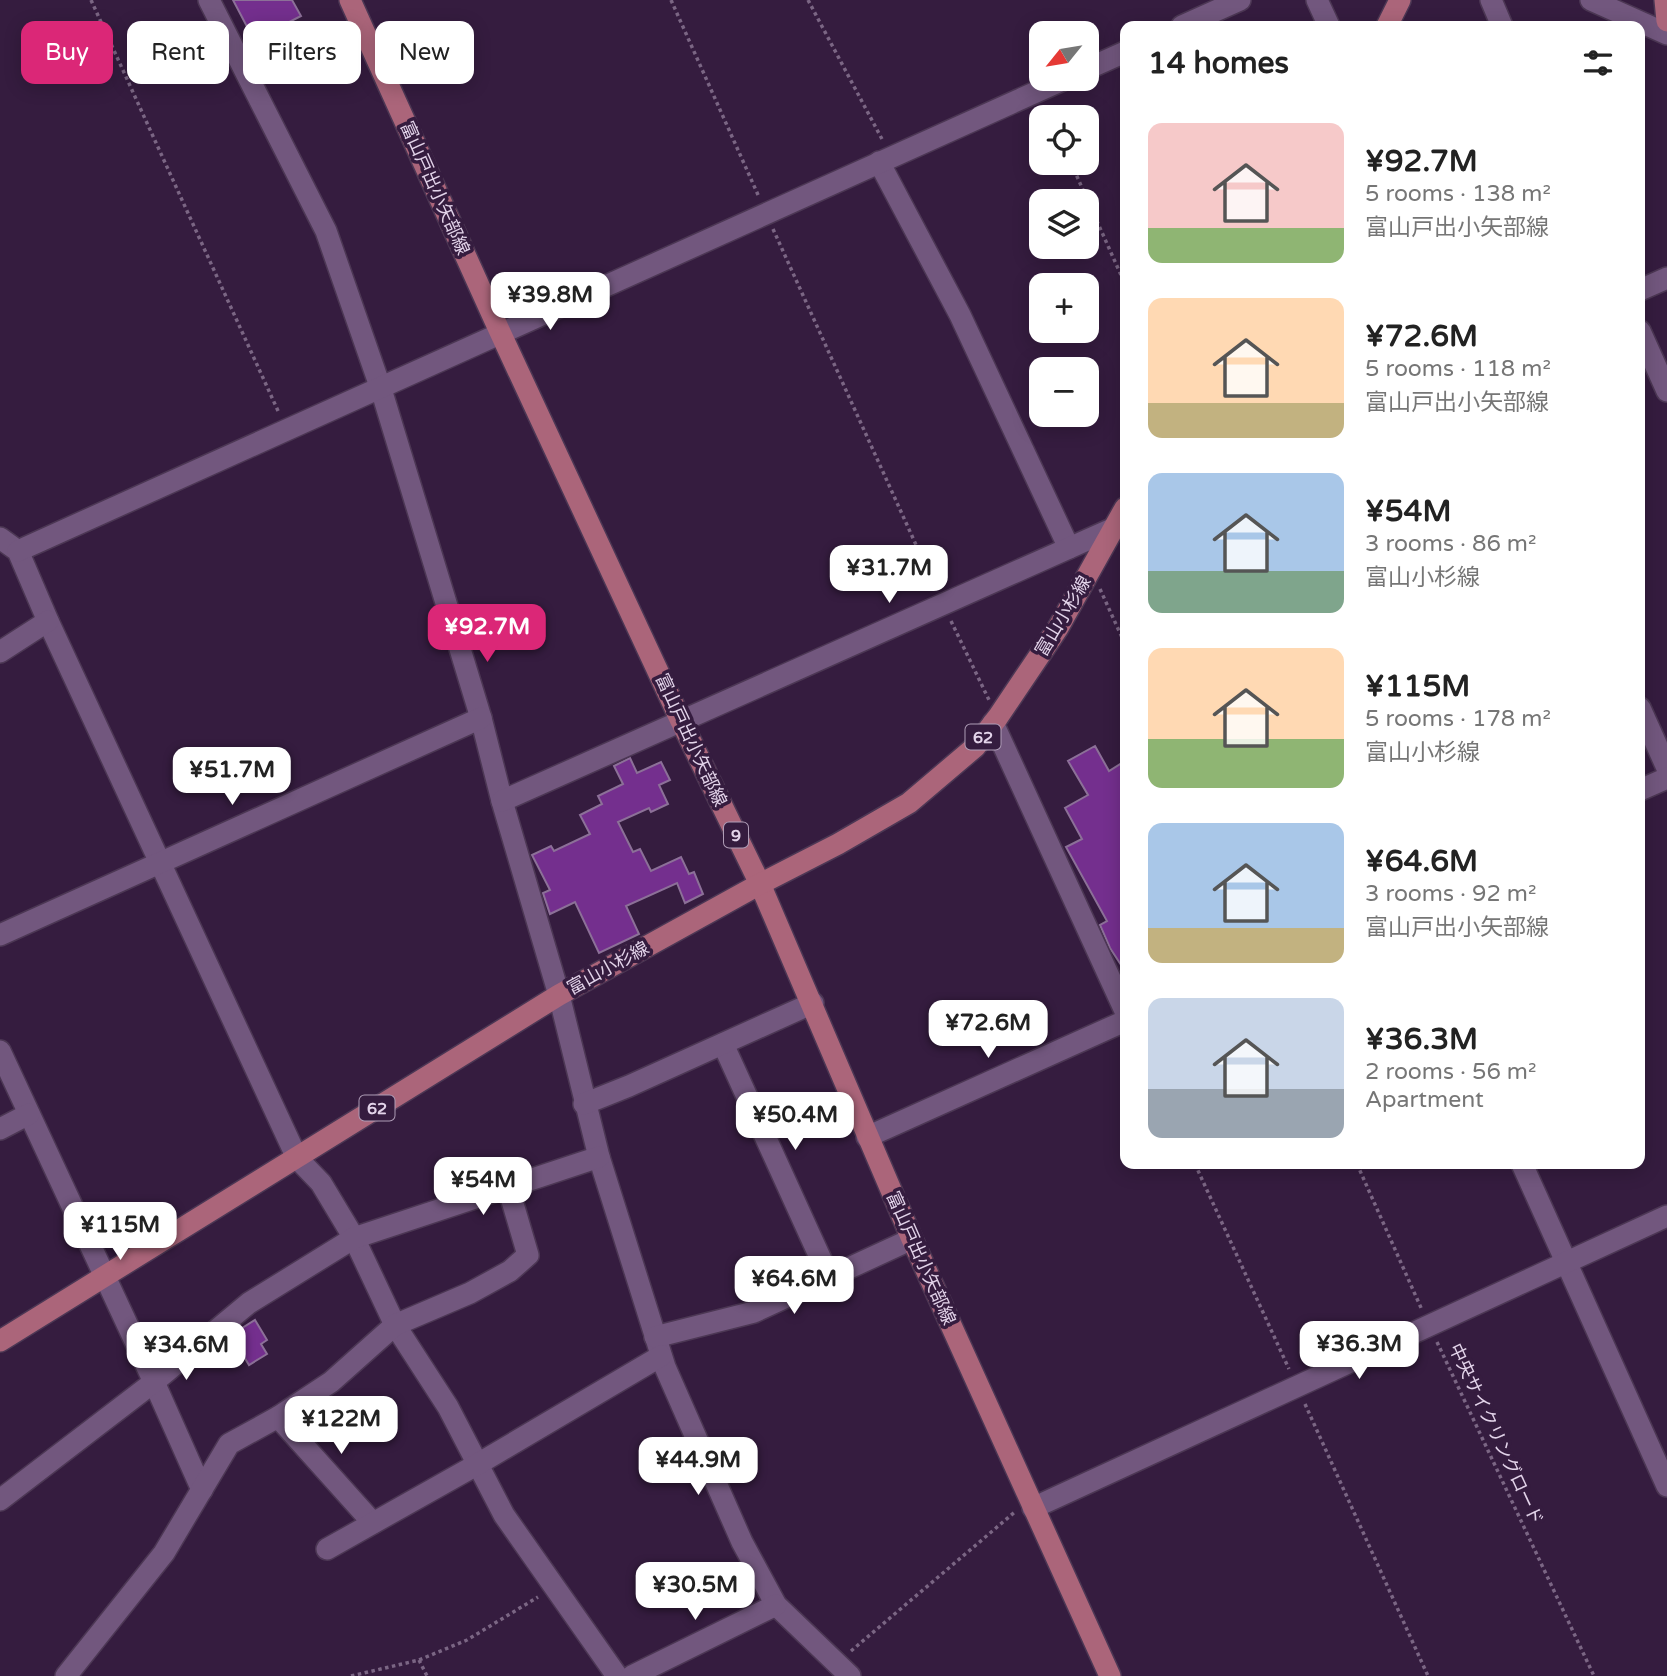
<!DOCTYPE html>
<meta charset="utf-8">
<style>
body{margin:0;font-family:"Varela Round","Noto Sans JP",sans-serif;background:#f6f6f6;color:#222;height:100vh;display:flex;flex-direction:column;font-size:26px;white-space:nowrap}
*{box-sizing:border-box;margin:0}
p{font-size:23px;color:#767676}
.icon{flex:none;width:38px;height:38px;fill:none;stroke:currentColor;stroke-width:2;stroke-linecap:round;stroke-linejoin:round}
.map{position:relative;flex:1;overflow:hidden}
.details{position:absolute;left:1120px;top:21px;width:525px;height:1148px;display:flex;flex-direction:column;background:#fff;border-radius:14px;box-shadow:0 4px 18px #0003}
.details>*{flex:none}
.guide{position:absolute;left:21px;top:21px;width:665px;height:63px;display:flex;gap:14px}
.needle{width:46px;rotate:240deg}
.tools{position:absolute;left:1029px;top:21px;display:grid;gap:14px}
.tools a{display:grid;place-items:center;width:70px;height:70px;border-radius:14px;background:#fff;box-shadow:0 4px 18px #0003;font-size:35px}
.price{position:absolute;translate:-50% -60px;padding:0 16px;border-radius:14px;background:#fff;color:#222;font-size:23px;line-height:46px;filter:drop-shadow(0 2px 4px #0008)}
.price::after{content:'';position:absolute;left:50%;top:42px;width:21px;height:16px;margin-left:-10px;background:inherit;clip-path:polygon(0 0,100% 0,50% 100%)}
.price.active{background:#db2777;color:#fff}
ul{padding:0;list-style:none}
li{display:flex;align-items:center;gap:21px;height:175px;padding:0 28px}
li span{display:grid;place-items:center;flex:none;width:196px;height:140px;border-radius:14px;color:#555}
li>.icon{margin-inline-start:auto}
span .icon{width:84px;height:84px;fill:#fffc;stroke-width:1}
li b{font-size:30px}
h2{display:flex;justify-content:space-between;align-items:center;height:84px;padding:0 28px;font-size:30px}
.pill{padding:0 24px;border-radius:14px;background:#fff;box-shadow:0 4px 18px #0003;font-size:24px;line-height:63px}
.pill.active{background:#db2777;color:#fff}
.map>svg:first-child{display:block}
.building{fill:#742f8e;stroke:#8c7098;stroke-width:2}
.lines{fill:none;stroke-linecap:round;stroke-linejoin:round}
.minor-casing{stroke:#4c3754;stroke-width:24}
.major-casing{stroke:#4c3754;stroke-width:24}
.path{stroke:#7b6684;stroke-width:3.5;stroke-dasharray:3.5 3.5;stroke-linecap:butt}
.minor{stroke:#72577e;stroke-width:21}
.major{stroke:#ab657a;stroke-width:21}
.labels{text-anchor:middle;stroke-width:7;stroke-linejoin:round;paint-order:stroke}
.shield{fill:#351c3f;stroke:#af9db7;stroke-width:2}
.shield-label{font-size:16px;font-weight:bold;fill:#e3d4ea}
.street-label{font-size:18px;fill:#e3d4ea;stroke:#351c3f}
</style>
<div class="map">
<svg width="1667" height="1676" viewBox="0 0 1667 1676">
<rect width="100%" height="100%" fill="#351c3f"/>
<g class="building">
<polygon points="233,0 292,0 301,16 254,40"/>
<polygon points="1095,746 1109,771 1125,761 1125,971 1110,948 1100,925 1107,921 1066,847 1082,839 1065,808 1088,795 1068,761"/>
<polygon points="630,758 637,773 661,762 670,780 659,785 668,804 651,812 649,808 618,822 633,852 640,849 651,871 681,857 689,874 694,872 703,894 685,903 677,883 626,906 639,934 599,953 575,902 550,914 543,893 550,890 532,855 551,846 554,851 590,834 580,815 602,804 598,796 623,784 614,766"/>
<polygon points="255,1320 267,1340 261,1344 267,1354 249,1365 231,1335"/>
</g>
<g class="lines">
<g class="minor-casing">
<g id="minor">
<polyline points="209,0 326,231 381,389 481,718 502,801 559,995 599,1157 665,1367 742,1542 776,1605 850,1676"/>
<polyline points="1317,0 1329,26"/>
<polyline points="1491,0 1502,26"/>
<polyline points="1591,0 1667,34"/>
<polyline points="1182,26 1240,0"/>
<polyline points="1087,69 1125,52"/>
<polyline points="879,162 960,315 1069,548"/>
<polyline points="1640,290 1667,278"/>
<polyline points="1640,331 1667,391"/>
<polyline points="0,538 18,551 48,621 297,1158 321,1183 354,1238 395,1325 448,1407 504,1515 617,1676"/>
<polyline points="18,551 1065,79"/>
<polyline points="0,652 48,621"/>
<polyline points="1640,708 1667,768"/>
<polyline points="993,723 1125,1011"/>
<polyline points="1640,790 1667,778"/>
<polyline points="502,801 1123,524"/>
<polyline points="0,935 481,718"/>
<polyline points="723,1044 829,1277"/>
<polyline points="0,1051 154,1382 202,1490"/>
<polyline points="584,1104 629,1086 813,1003"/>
<polyline points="0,1129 29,1114"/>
<polyline points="867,1137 1125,1021"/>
<polyline points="1522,1164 1667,1486"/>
<polyline points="655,1337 754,1312 912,1239"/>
<polyline points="278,1417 373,1523"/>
<polyline points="0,1500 154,1382 249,1303 354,1238 599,1157"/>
<polyline points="1033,1508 1667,1216"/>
<polyline points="327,1549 478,1464 661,1356"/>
<polyline points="66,1676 164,1553 229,1444 278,1417 331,1382 395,1325 470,1293 510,1271 528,1255 508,1187"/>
<polyline points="632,1676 776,1605"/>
</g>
</g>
<g class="major-casing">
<g id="major">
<polyline points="350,0 500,332 681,721 760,884 912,1239 1110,1676"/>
<polyline points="1665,0 1667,21"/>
<polyline points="1387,26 1400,0"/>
<polyline points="0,1341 559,995 760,884 838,844 909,803 975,747 998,717 1058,628 1125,508"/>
</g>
</g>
<g class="path">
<polyline points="91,0 279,413"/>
<polyline points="671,0 759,197"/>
<polyline points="808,0 883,141"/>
<polyline points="1047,109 1050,117"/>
<polyline points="1071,163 1125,284"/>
<polyline points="773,229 936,589"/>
<polyline points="1100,589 1125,644"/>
<polyline points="951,621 989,700"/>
<polyline points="1195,1164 1289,1369"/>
<polyline points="1357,1164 1422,1310"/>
<polyline points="1437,1342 1594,1676"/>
<polyline points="1305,1404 1428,1676"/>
<polyline points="851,1651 1016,1511"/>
<polyline points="419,1660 427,1676"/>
<polyline points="351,1676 419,1660 467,1640 538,1597"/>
</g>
<use href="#minor" class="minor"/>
<use href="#major" class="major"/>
</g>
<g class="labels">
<g class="shield">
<rect x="965.5" y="724.5" width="35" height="25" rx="5"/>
<rect x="724" y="822.5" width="24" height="25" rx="5"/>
<rect x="359.5" y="1095.5" width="35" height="25" rx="5"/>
</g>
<g class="shield-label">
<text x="983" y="743">62</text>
<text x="736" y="841">9</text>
<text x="377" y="1114">62</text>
</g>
<g class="street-label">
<text transform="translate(435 188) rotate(66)" y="6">富山戸出小矢部線</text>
<text transform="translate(1063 616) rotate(-59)" y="6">富山小杉線</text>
<text transform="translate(691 740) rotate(65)" y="6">富山戸出小矢部線</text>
<text transform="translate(608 968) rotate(-29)" y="6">富山小杉線</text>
<text transform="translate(921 1258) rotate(66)" y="6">富山戸出小矢部線</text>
<text transform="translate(1496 1434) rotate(65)" y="6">中央サイクリングロード</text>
</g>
</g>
</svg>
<div class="tools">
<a><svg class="needle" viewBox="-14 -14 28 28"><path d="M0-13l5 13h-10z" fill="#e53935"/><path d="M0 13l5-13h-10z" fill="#767676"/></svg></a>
<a><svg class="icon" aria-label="locate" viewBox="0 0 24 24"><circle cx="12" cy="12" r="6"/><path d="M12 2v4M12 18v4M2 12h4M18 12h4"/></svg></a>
<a><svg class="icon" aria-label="layers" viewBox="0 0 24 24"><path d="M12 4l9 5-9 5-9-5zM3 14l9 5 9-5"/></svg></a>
<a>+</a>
<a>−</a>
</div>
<b class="price" style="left:550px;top:332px">¥39.8M</b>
<b class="price" style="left:889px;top:605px">¥31.7M</b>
<b class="price active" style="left:487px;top:664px">¥92.7M</b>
<b class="price" style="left:232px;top:807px">¥51.7M</b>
<b class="price" style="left:988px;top:1060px">¥72.6M</b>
<b class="price" style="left:795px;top:1152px">¥50.4M</b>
<b class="price" style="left:483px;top:1217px">¥54M</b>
<b class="price" style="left:120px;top:1262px">¥115M</b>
<b class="price" style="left:794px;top:1316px">¥64.6M</b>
<b class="price" style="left:1359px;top:1381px">¥36.3M</b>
<b class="price" style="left:186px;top:1382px">¥34.6M</b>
<b class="price" style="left:341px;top:1456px">¥122M</b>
<b class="price" style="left:698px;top:1497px">¥44.9M</b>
<b class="price" style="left:695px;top:1622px">¥30.5M</b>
<div class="guide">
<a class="pill active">Buy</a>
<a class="pill">Rent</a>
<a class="pill">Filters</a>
<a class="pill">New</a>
</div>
<section class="details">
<h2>14 homes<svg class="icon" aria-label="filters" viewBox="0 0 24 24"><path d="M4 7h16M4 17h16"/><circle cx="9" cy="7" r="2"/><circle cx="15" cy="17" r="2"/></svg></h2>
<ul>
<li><span style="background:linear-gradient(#f6c9c9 75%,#8fb573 0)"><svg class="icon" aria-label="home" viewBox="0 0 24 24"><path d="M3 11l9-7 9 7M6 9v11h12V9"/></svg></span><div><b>¥92.7M</b><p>5 rooms · 138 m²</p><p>富山戸出小矢部線</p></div></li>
<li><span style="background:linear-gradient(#ffd9b3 75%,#c2b280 0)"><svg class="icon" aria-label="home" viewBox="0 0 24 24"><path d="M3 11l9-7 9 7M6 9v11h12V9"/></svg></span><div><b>¥72.6M</b><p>5 rooms · 118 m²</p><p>富山戸出小矢部線</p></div></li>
<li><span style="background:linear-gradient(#a9c7e8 70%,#7fa58c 0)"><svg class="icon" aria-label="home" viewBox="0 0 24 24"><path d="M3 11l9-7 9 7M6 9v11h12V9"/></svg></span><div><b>¥54M</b><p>3 rooms · 86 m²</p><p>富山小杉線</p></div></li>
<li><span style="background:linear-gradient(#ffd9b3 65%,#8fb573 0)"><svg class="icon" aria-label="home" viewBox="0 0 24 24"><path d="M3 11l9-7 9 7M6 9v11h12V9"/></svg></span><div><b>¥115M</b><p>5 rooms · 178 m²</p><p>富山小杉線</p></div></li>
<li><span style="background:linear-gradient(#a9c7e8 75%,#c2b280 0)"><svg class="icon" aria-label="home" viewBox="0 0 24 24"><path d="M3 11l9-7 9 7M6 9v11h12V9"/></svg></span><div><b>¥64.6M</b><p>3 rooms · 92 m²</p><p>富山戸出小矢部線</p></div></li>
<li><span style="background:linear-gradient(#c9d6e8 65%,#9aa5b1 0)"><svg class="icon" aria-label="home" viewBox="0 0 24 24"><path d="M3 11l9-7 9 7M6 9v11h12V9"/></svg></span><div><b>¥36.3M</b><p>2 rooms · 56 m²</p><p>Apartment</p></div></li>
</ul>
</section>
</div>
